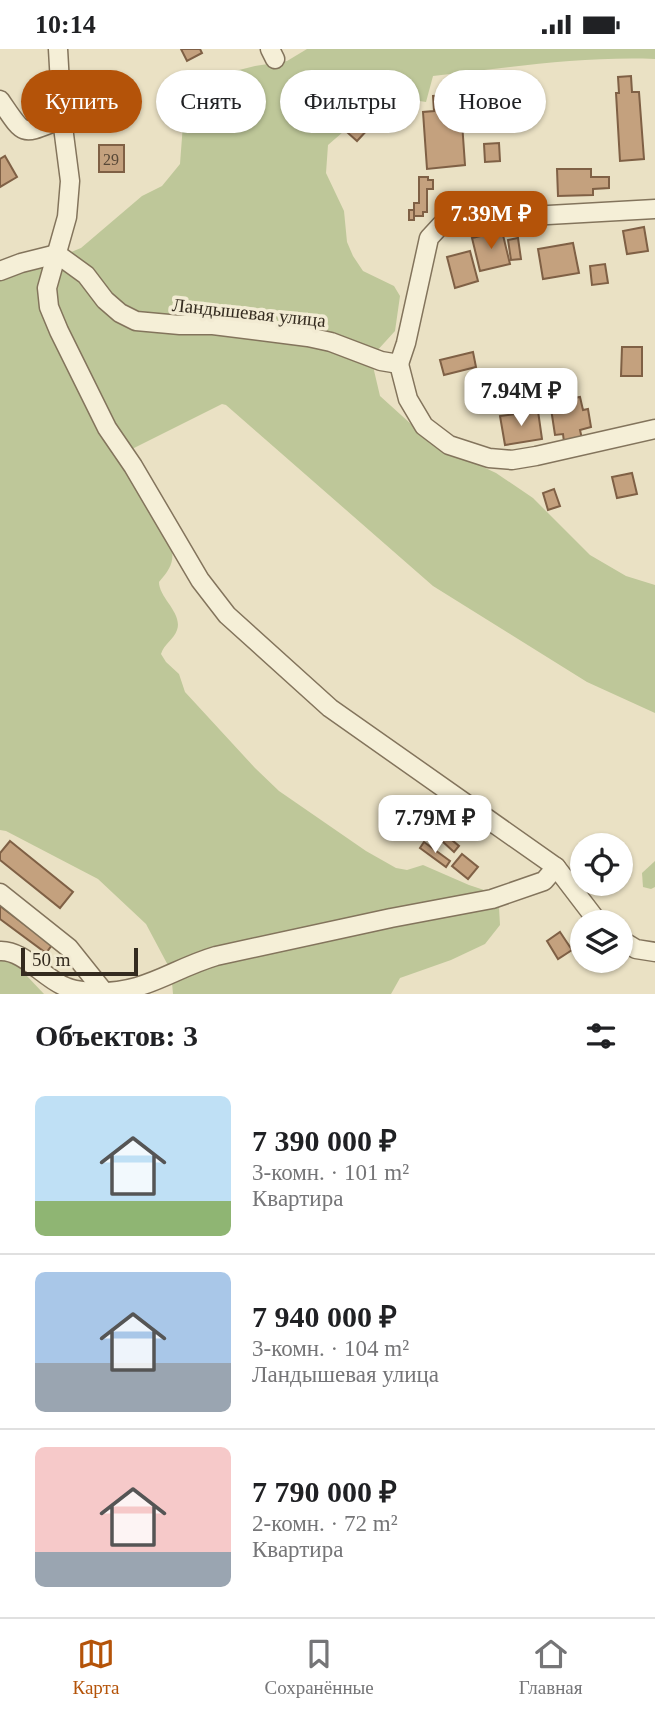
<!DOCTYPE html>
<html lang="ru">
<meta charset="utf-8">
<style>
body{margin:0;font-family:"Times New Roman",serif;background:#f6f6f6;color:#202124;height:100vh;display:flex;flex-direction:column;font-size:26px;white-space:nowrap}
*{box-sizing:border-box;margin:0}
p{font-size:23px;color:#757577}
.icon{flex:none;width:38px;height:38px;fill:none;stroke:currentColor;stroke-width:2;stroke-linecap:round;stroke-linejoin:round}
.map{position:relative;height:945px;overflow:hidden}
.details{display:flex;flex-direction:column;background:#fff;flex:1}
.details>*{flex:none}
.hud{position:absolute;left:21px;top:21px;width:614px;height:63px;display:flex;gap:14px}
.controls{position:absolute;left:570px;top:784px;display:grid;gap:14px}
.controls a{display:grid;place-items:center;width:63px;height:63px;border-radius:50%;background:#fff;box-shadow:0 2px 5px #0004;font-size:35px}
.scale{position:absolute;left:21px;bottom:18px;width:117px;box-sizing:border-box;padding-left:7px;border:4px solid #342b1f;border-top:0;font-size:19px;line-height:24px;white-space:nowrap;color:#342b1f;-webkit-text-stroke:5px #f2ebd3;paint-order:stroke}
.price{position:absolute;translate:-50% -60px;padding:0 16px;border-radius:14px;background:#fff;color:#222;font-size:23px;line-height:46px;filter:drop-shadow(0 2px 4px #0008)}
.price::after{content:'';position:absolute;left:50%;top:42px;width:21px;height:16px;margin-left:-10px;background:inherit;clip-path:polygon(0 0,100% 0,50% 100%)}
.price.selected{background:#b45309;color:#fff}
ul{padding:0;list-style:none}
li{display:flex;align-items:center;gap:21px;height:175px;padding:0 35px}
li+li{border-top:2px solid #e0e0e0}
li span{display:grid;place-items:center;flex:none;width:196px;height:140px;border-radius:10px;color:#555}
li>.icon{margin-inline-start:auto}
span .icon{width:84px;height:84px;fill:#fffc;stroke-width:1}
li b{font-size:30px}
h2{display:flex;justify-content:space-between;align-items:center;height:84px;padding:0 35px;font-size:30px}
.chip{padding:0 24px;border-radius:32px;background:#fff;box-shadow:0 2px 5px #0004;font-size:24px;line-height:63px}
.chip.selected{background:#b45309;color:#fff}
.status{display:flex;justify-content:space-between;align-items:center;height:49px;padding:0 35px;background:#fff;direction:ltr}
.status svg{height:19px;fill:currentColor}
.dock{display:flex;justify-content:space-around;align-items:center;height:98px;border-top:2px solid #e0e0e0;background:#fff;font-size:19px;color:#757577}
.dock a{display:grid;justify-items:center;gap:4px}
.dock .selected{color:#b45309}
.map>svg:first-child{display:block}
.green{fill:#bec799}
.building{fill:#c4a17e;stroke:#7f6045;stroke-width:2}
.lines{fill:none;stroke-linecap:round;stroke-linejoin:round}
.minor-casing{stroke:#83745c;stroke-width:21}
.minor{stroke:#f5efd7;stroke-width:18}
.labels{text-anchor:middle;stroke-width:7;stroke-linejoin:round;paint-order:stroke}
.number-label{font-size:16px;fill:#584837}
.street-label{font-size:19px;fill:#342b1f;stroke:#f2ebd3}
</style>
<div class="status"><b>10:14</b><svg viewBox="0 0 49 12"><path d="M0 12V9h3v3zM5 12V6h3v6zM10 12V3h3v9zM15 12V0h3v12zM26 1h20v11H26zM47 4h2v5h-2z"/></svg></div>
<div class="map">
<svg width="655" height="945" viewBox="0 0 655 945">
<rect width="100%" height="100%" fill="#eae1c4"/>
<g class="green">
<path d="M307,0H655V10C581,7 506,19 433,27L426,53L394,48L370,56L358,70L328,96L326,124L344,162L347,193L353,207L363,222L394,237L400,247L395,282L375,304L372,313L380,347L432,394L496,424L533,449L590,506L626,527L655,536V664L587,633L433,537L226,356L222,355L132,400L122,418L169,491C176,510 172,518 159,533C159,549 183,564 177,581C174,590 164,595 161,605L166,613L179,625L185,643L255,719L279,742L366,802L396,819L407,821L423,816L469,836L490,843L499,858L500,876L485,895L451,911L400,929L391,945H173L171,922L146,875L98,830L6,782L0,781V232L81,199L142,147L162,137L180,115L183,75L203,37L231,23L255,17L287,12Z"/>
<polygon points="655,812 655,838 651,840 643,838 642,824"/>
<polygon points="8,907 44,945 0,945 0,910"/>
</g>
<g class="building">
<polygon points="181,0 200,0 202,4 187,12"/>
<polygon points="631,27 632,43 639,43 644,110 620,112 616,44 619,44 618,28"/>
<polygon points="460,45 465,116 427,120 423,63 434,62 433,47"/>
<polygon points="360,71 369,79 357,92 348,84"/>
<polygon points="499,94 500,112 485,113 484,95"/>
<rect x="99" y="96" width="25" height="27"/>
<polygon points="5,107 17,128 0,138 0,110"/>
<polygon points="557,120 591,120 591,128 609,128 609,139 593,140 593,146 558,147"/>
<polygon points="419,128 428,128 428,131 433,131 433,140 427,140 427,163 423,163 423,167 414,167 414,154 419,154"/>
<rect x="409" y="161" width="5" height="10"/>
<polygon points="644,178 648,202 627,205 623,182"/>
<polygon points="502,182 510,215 480,222 472,189"/>
<polygon points="518,189 521,210 511,211 508,191"/>
<polygon points="573,194 579,224 543,230 538,200"/>
<polygon points="470,202 478,232 455,239 447,208"/>
<polygon points="605,215 608,234 592,236 590,217"/>
<polygon points="622,298 642,298 642,327 621,327"/>
<polygon points="473,303 476,318 444,326 440,311"/>
<polygon points="580,348 583,361 588,360 591,378 580,381 582,390 564,393 563,385 555,386 550,353"/>
<polygon points="538,362 542,390 505,396 500,367"/>
<polygon points="632,424 637,445 617,449 612,428"/>
<polygon points="554,440 560,457 548,461 543,444"/>
<polygon points="435,777 459,797 454,803 431,782"/>
<polygon points="10,792 73,843 60,859 0,811 0,804"/>
<polygon points="424,793 450,812 446,818 420,799"/>
<polygon points="462,805 478,818 468,830 452,817"/>
<polygon points="0,857 52,896 46,904 0,870"/>
<polygon points="560,883 572,901 558,910 547,892"/>
</g>
<g class="lines">
<g class="minor-casing">
<g id="minor">
<polyline points="58,0 62,70 70,132 67,168 47,239 49,258 59,282 107,379 133,417 200,531 227,566 330,659 556,818 598,873"/>
<polyline points="270,0 275,10"/>
<path d="M0,51C26,89 20,86 62,70"/>
<polyline points="0,222 21,214 57,205 86,226 105,251 120,264 136,272 180,276 213,276 308,288 331,293 381,312 399,315"/>
<polyline points="399,315 406,294 429,189 441,176 460,171 655,160"/>
<polyline points="399,315 408,350 424,377 449,396 489,409 512,411 536,407 655,380"/>
<polyline points="0,844 69,899 105,944"/>
<polyline points="621,891 636,900 655,903"/>
<path d="M0,902C24,901 44,930 66,938C74,942 84,942 92,943C146,945 169,921 216,907L391,869L492,850L544,832L556,818"/>
</g>
</g>
<use href="#minor" class="minor"/>
</g>
<g class="labels">
<g class="number-label">
<text x="111" y="116">29</text>
</g>
<g class="street-label">
<text transform="translate(249 263) rotate(6)" y="7">Ландышевая улица</text>
</g>
</g>
</svg>
<div class="controls">
<a><svg class="icon" aria-label="locate" viewBox="0 0 24 24"><circle cx="12" cy="12" r="6"/><path d="M12 2v4M12 18v4M2 12h4M18 12h4"/></svg></a>
<a><svg class="icon" aria-label="layers" viewBox="0 0 24 24"><path d="M12 4l9 5-9 5-9-5zM3 14l9 5 9-5"/></svg></a>
</div>
<div class="scale">50 m</div>
<b class="price selected" style="left:491px;top:202px">7.39M ₽</b>
<b class="price" style="left:521px;top:379px">7.94M ₽</b>
<b class="price" style="left:435px;top:806px">7.79M ₽</b>
<div class="hud">
<a class="chip selected">Купить</a>
<a class="chip">Снять</a>
<a class="chip">Фильтры</a>
<a class="chip">Новое</a>
</div>
</div>
<section class="details">
<h2>Объектов: 3<svg class="icon" aria-label="filters" viewBox="0 0 24 24"><path d="M4 7h16M4 17h16"/><circle cx="9" cy="7" r="2"/><circle cx="15" cy="17" r="2"/></svg></h2>
<ul>
<li><span style="background:linear-gradient(#bfe0f5 75%,#8fb573 0)"><svg class="icon" aria-label="home" viewBox="0 0 24 24"><path d="M3 11l9-7 9 7M6 9v11h12V9"/></svg></span><div><b>7 390 000 ₽</b><p>3-комн. · 101 m²</p><p>Квартира</p></div></li>
<li><span style="background:linear-gradient(#a9c7e8 65%,#9aa5b1 0)"><svg class="icon" aria-label="home" viewBox="0 0 24 24"><path d="M3 11l9-7 9 7M6 9v11h12V9"/></svg></span><div><b>7 940 000 ₽</b><p>3-комн. · 104 m²</p><p>Ландышевая улица</p></div></li>
<li><span style="background:linear-gradient(#f6c9c9 75%,#9aa5b1 0)"><svg class="icon" aria-label="home" viewBox="0 0 24 24"><path d="M3 11l9-7 9 7M6 9v11h12V9"/></svg></span><div><b>7 790 000 ₽</b><p>2-комн. · 72 m²</p><p>Квартира</p></div></li>
</ul>
</section>
<nav class="dock">
<a class="selected"><svg class="icon" aria-label="map" viewBox="0 0 24 24"><path d="M3 6l6-2 6 2 6-2v14l-6 2-6-2-6 2zM9 4v14M15 6v14"/></svg>Карта</a>
<a><svg class="icon" aria-label="saved" viewBox="0 0 24 24"><path d="M7 4h10v16l-5-4-5 4z"/></svg>Сохранённые</a>
<a><svg class="icon" aria-label="home" viewBox="0 0 24 24"><path d="M3 11l9-7 9 7M6 9v11h12V9"/></svg>Главная</a>
</nav>
